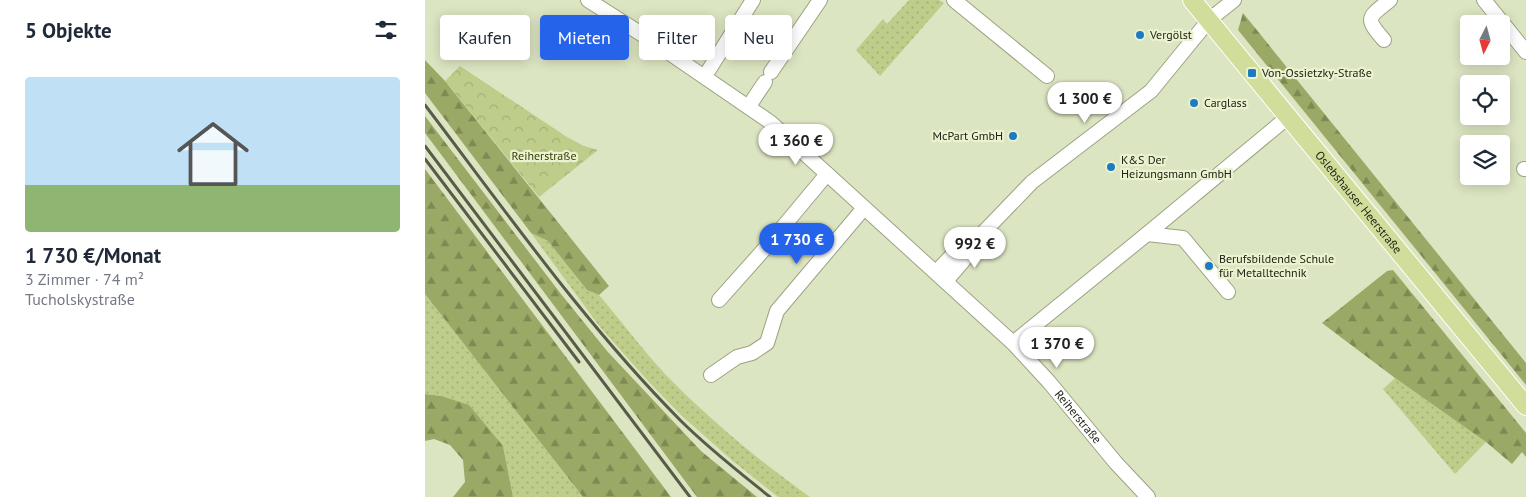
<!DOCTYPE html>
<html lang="de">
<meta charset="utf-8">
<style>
body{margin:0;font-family:"PT Sans",sans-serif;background:#f6f6f7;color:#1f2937;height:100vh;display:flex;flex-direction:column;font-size:19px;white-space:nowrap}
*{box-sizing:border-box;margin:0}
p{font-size:16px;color:#747a83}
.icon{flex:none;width:28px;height:28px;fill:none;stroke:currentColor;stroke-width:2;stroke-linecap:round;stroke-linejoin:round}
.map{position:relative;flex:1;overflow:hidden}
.side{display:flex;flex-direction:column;background:#fff;width:425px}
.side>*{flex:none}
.guide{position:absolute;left:15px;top:15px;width:475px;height:45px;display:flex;gap:10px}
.needle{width:32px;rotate:186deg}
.buttons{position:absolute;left:1035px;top:15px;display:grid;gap:10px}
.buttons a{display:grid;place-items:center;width:50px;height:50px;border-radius:5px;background:#fff;box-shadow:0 2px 12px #0003;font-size:25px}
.price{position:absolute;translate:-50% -42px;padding:0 11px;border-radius:18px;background:#fff;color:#222;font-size:16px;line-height:32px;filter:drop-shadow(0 1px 2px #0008)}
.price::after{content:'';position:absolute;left:50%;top:30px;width:15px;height:11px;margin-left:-8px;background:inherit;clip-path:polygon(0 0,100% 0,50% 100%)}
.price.on{background:#2563eb;color:#fff}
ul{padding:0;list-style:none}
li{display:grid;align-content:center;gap:10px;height:265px;padding:0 25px}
li span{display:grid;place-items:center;height:155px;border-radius:5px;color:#555}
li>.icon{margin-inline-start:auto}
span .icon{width:90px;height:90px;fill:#fffc;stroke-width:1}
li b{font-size:21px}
h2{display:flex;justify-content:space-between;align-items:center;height:60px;padding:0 25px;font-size:21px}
.tag{padding:0 18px;border-radius:5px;background:#fff;box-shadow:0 2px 12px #0003;font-size:18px;line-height:45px}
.tag.on{background:#2563eb;color:#fff}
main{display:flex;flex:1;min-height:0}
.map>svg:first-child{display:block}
.grass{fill:url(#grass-dots)}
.forest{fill:url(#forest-firs)}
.park{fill:url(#park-crowns)}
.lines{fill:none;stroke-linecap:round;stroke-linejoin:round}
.minor-casing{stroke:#9ba382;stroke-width:16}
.major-casing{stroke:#fff;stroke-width:20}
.minor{stroke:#fff;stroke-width:14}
.major{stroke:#d1de9b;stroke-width:18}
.rail{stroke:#575b48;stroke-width:3}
.poi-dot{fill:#1e79c6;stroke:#eaf2cf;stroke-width:2}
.labels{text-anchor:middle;stroke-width:4.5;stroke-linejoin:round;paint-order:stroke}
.poi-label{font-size:12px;fill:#202316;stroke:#eaf2cf;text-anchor:start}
.park-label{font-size:12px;fill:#363e09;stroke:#eaf2cf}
.street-label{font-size:12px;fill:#202316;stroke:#eaf2cf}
</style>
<main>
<section class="side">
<h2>5 Objekte<svg class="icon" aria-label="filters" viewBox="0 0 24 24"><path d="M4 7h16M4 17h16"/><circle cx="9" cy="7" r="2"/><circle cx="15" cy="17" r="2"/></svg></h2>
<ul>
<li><span style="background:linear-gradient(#bfe0f5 70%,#8fb573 0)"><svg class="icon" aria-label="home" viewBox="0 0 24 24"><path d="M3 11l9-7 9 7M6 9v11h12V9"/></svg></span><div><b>1 730 €/Monat</b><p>3 Zimmer · 74 m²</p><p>Tucholskystraße</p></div></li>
</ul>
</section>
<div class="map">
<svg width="1101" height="497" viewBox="0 0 1101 497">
<defs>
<pattern id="grass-dots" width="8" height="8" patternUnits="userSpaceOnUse" patternTransform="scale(1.25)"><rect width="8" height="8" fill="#becd8a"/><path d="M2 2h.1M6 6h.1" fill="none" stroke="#a3b076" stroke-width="1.8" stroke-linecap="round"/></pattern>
<pattern id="forest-firs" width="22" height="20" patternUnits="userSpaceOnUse" patternTransform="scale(1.25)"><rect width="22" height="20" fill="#9ba966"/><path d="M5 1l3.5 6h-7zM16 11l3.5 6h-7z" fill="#7e8953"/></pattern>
<pattern id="park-crowns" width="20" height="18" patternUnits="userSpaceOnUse" patternTransform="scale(1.25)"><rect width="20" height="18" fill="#becd8a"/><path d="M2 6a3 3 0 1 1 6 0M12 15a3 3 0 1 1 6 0" fill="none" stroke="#a3b076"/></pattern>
</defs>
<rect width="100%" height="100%" fill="#dce5c2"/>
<g class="grass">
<polygon points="484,0 514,0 519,3 455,76 431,50 458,19 462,24"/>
<path d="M106,233L123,241L162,290L174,295C196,321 217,349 240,374C284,419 334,461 385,497H353L309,462L257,416L223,381L175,327Z"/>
<polygon points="0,294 158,497 88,497 78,446 16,396 0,394"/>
<polygon points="970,378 1061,442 1030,474 958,389"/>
</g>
<g class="forest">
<polygon points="818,13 1101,363 1101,385 813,30"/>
<polygon points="0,60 20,81 184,286 174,295 162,290 123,241 106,233 0,93"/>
<polygon points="0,116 136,294 182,351 276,451 332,497 272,497 0,133"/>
<polygon points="0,169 246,497 158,497 0,294"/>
<polygon points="968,270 1101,433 1101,457 1097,452 1087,464 1061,442 970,378 897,323 962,271"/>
<polygon points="0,394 16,396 44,405 78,446 88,497 28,497 40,482 38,460 25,445 9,439 0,441"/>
</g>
<polygon class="park" points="35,66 142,137 159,146 173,150 114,197 20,81"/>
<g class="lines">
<g class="minor-casing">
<g id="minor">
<path id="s1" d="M163,0L221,37L345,122L588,343L624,382L691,463L723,497"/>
<polyline points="529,0 622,76"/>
<polyline points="1059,0 1101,52"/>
<path d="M959,40C939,17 943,18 965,0"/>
<polyline points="346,72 395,0"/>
<polyline points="280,76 328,0"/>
<polyline points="324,106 340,82"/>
<polyline points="1099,169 1101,169"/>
<polyline points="722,234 758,238 803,292"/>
<polyline points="511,272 537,245 551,240"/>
<polyline points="521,281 545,253 551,240 607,182 726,91 784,20 809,0"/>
<path d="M294,300L343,245C354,243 356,238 357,228L402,174"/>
<polyline points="588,343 722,234 863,117"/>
<polyline points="286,375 312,357 327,353 342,343 352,311 439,208"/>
</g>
</g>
<g class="major-casing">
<g id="major">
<path id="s2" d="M767,0L1101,406"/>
</g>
</g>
<use href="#minor" class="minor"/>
<use href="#major" class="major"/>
<g class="rail">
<path d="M0,105C82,213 160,324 255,420C283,448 314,472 345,497"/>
<polyline points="0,146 265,497"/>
<polyline points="0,159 154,362"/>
</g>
</g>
<g class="poi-dot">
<circle cx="715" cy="35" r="5"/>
<rect x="822" y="68" width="10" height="10" rx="2.5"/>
<circle cx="769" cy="103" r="5"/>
<circle cx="588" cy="136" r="5"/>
<circle cx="686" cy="167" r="5"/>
<circle cx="784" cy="266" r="5"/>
</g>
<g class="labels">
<g class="poi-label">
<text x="725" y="39">Vergölst</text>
<text x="837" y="77">Von-Ossietzky-Straße</text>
<text x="779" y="107">Carglass</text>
<text x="578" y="140" text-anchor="end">McPart GmbH</text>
<text x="696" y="164">K&amp;S Der<tspan x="696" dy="14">Heizungsmann GmbH</tspan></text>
<text x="794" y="263">Berufsbildende Schule<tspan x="794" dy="14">für Metalltechnik</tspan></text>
</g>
<g class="park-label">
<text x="119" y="160">Reiherstraße</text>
</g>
<g class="street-label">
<text dy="4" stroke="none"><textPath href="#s2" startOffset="262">Oslebshauser Heerstraße</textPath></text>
<text dy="4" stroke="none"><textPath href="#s1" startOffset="646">Reiherstraße</textPath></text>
</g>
</g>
</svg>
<div class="buttons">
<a><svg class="needle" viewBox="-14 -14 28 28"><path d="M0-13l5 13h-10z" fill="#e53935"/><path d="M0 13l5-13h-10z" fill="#747a83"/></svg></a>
<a><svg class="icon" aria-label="locate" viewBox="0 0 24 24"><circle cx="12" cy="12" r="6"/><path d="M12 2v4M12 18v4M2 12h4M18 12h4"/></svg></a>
<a><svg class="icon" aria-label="layers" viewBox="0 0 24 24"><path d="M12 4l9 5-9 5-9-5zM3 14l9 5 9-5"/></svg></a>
</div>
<b class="price" style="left:660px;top:124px">1 300 €</b>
<b class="price" style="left:371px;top:166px">1 360 €</b>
<b class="price on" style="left:372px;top:265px">1 730 €</b>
<b class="price" style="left:550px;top:269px">992 €</b>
<b class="price" style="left:632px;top:369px">1 370 €</b>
<div class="guide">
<a class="tag">Kaufen</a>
<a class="tag on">Mieten</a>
<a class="tag">Filter</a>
<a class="tag">Neu</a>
</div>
</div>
</main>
